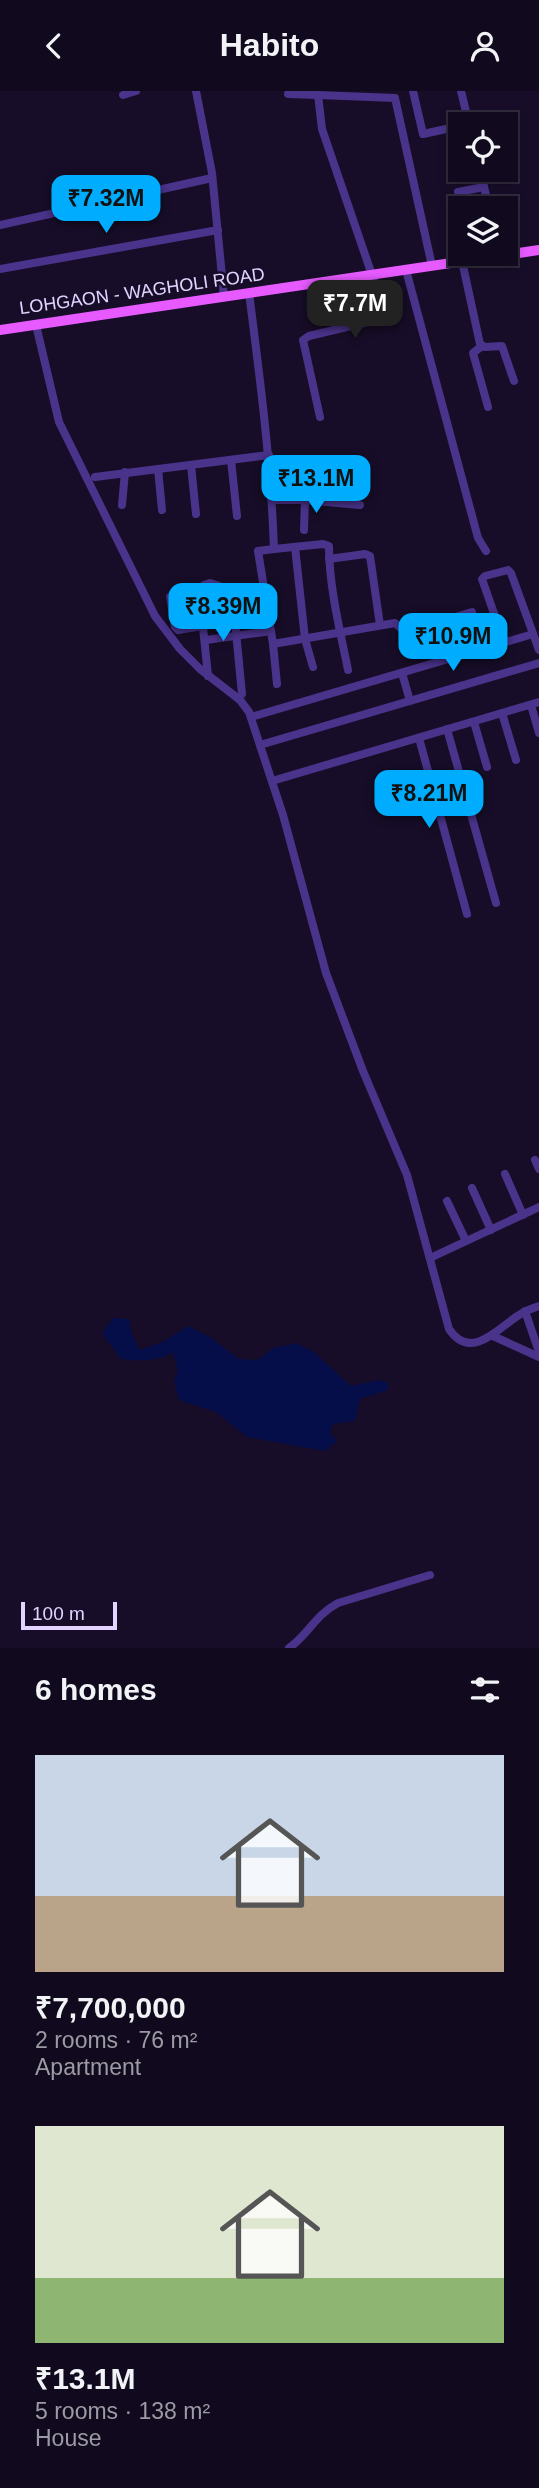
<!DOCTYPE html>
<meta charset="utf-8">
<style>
body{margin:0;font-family:Helvetica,sans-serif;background:#1a1327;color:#f1f3f6;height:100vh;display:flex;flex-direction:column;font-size:26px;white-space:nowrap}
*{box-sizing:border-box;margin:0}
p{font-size:23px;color:#9c9aa4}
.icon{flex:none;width:38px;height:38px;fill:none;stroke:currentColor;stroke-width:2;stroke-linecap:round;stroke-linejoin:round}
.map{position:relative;height:1557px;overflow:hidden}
.side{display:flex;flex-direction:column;background:#110a1e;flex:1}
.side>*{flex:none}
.controls{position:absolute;left:448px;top:21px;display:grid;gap:14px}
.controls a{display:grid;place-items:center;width:70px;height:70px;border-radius:0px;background:#110a1e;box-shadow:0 4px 10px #0003,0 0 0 2px #302b3c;font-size:35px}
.scale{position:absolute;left:21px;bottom:18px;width:96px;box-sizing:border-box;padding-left:7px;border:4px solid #e2d3ff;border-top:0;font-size:19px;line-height:24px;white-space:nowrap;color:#e2d3ff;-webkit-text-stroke:5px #170d28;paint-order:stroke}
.price{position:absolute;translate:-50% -60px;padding:0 16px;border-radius:14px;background:#00acfe;color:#111;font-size:23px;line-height:46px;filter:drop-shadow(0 2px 4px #0008)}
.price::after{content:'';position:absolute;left:50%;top:42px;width:21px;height:16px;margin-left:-10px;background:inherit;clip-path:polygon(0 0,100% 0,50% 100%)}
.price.on{background:#222;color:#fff}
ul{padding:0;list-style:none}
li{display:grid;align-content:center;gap:14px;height:371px;padding:0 35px}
li span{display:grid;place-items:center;height:217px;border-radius:0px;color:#555}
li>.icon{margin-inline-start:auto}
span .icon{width:126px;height:126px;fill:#fffc;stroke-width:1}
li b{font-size:30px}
h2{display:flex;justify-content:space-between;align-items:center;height:84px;padding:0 35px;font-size:30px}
header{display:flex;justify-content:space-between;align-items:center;height:91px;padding:0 35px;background:#110a1e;font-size:32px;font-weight:600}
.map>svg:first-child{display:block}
.water{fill:#050e49}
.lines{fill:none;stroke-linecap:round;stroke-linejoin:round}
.minor{stroke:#4a338b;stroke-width:8}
.major{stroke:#e65aff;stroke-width:10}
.labels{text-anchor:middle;stroke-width:5;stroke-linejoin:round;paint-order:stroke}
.street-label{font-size:18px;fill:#e2d3ff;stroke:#170d28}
</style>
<header><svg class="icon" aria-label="back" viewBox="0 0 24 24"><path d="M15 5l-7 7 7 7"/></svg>Habito<svg class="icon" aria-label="person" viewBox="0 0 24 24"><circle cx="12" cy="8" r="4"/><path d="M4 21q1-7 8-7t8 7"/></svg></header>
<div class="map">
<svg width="539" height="1557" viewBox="0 0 539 1557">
<rect width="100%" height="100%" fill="#170d28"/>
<path class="water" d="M113,1227L129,1228L131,1241L139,1259L163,1251L188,1235L210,1246L239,1268L257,1269L274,1257L296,1252L314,1261L351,1295L379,1289L388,1292V1299L360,1308L355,1330L333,1333L330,1342L337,1350L325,1360L247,1346L216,1321L179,1309L174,1290L178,1280L173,1261C159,1271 137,1270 121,1268L102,1242Z"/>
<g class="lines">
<g class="minor">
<polyline points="196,0 212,82 224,206"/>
<polyline points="413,0 423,43 460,35"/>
<polyline points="461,0 469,33"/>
<polyline points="288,3 318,4"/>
<polyline points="123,4 136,0"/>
<polyline points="451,70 460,68"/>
<polyline points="480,79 489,117"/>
<polyline points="458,101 484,96"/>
<polyline points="0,134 212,87"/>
<polyline points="462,170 480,253 485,256 502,255 514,290"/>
<polyline points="0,178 218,139"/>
<polyline points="406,179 478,447 486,460"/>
<path d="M249,202C260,287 271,372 274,458L258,460L273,553L395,532L405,541L472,521"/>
<path d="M36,234L59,331L155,525L180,558L200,578L240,609L249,621L283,724L326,882L363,980L407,1084L449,1238C471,1271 498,1237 519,1224C525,1220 532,1217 539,1215"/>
<polyline points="482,255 473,262 488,316"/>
<polyline points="320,326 303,249 309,245 380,228 385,222 322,38 318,4 395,7 432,175"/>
<polyline points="231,369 237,425"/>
<polyline points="191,374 196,423"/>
<polyline points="158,378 162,419"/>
<polyline points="95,386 269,364"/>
<polyline points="273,409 305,409 360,414"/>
<polyline points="122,414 125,381"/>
<polyline points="304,439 305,409"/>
<polyline points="295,456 305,548 313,576"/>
<path d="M274,458L323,453L329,455C329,496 340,539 348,579"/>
<polyline points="329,468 365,463 370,465 380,534"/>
<polyline points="232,500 242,603"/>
<polyline points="170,506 175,536 178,539 203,535"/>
<polyline points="206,549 271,540"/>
<polyline points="504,551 482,488 485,485 508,479 511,482 539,559"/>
<polyline points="273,553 277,593"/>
<polyline points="402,582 410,610"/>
<polyline points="208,585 200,507 204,494 210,492 266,510"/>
<polyline points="531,614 539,642"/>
<polyline points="502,622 516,669"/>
<polyline points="251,626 533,543"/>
<polyline points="474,631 487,676"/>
<polyline points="447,638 496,812"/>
<polyline points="419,647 467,823"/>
<polyline points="260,654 539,572"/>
<polyline points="272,690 539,611"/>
<polyline points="535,1069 539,1078"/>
<polyline points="505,1083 523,1124"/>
<polyline points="472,1097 491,1139"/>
<polyline points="447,1110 466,1150"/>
<polyline points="430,1167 539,1116"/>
<polyline points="525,1220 539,1261"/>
<polyline points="493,1245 539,1266"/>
<path d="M289,1557C309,1543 314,1525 338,1512L430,1484"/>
</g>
<polyline class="major" points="0,239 539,159"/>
</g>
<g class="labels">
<g class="street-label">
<text transform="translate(142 200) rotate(-8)" y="6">LOHGAON - WAGHOLI ROAD</text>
</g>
</g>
</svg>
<div class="controls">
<a><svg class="icon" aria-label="locate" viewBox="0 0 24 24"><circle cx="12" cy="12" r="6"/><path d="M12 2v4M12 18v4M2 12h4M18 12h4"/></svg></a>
<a><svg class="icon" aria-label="layers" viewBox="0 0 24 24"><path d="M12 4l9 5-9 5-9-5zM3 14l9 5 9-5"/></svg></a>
</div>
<div class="scale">100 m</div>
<b class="price" style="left:106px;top:144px">₹7.32M</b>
<b class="price on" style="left:355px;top:249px">₹7.7M</b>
<b class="price" style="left:316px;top:424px">₹13.1M</b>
<b class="price" style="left:223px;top:552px">₹8.39M</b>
<b class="price" style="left:453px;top:582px">₹10.9M</b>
<b class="price" style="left:429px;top:739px">₹8.21M</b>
</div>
<section class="side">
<h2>6 homes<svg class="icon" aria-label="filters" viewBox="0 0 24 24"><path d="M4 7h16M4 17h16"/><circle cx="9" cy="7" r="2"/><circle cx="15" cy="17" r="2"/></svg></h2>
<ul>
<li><span style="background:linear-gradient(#c9d6e8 65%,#b9a48a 0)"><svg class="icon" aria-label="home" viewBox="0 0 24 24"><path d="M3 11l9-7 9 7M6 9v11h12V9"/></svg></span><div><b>₹7,700,000</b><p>2 rooms · 76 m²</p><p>Apartment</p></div></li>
<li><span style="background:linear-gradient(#dfe7d0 70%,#8fb573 0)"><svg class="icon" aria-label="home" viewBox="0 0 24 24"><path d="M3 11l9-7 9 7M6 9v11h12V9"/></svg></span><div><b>₹13.1M</b><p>5 rooms · 138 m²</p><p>House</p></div></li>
</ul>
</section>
